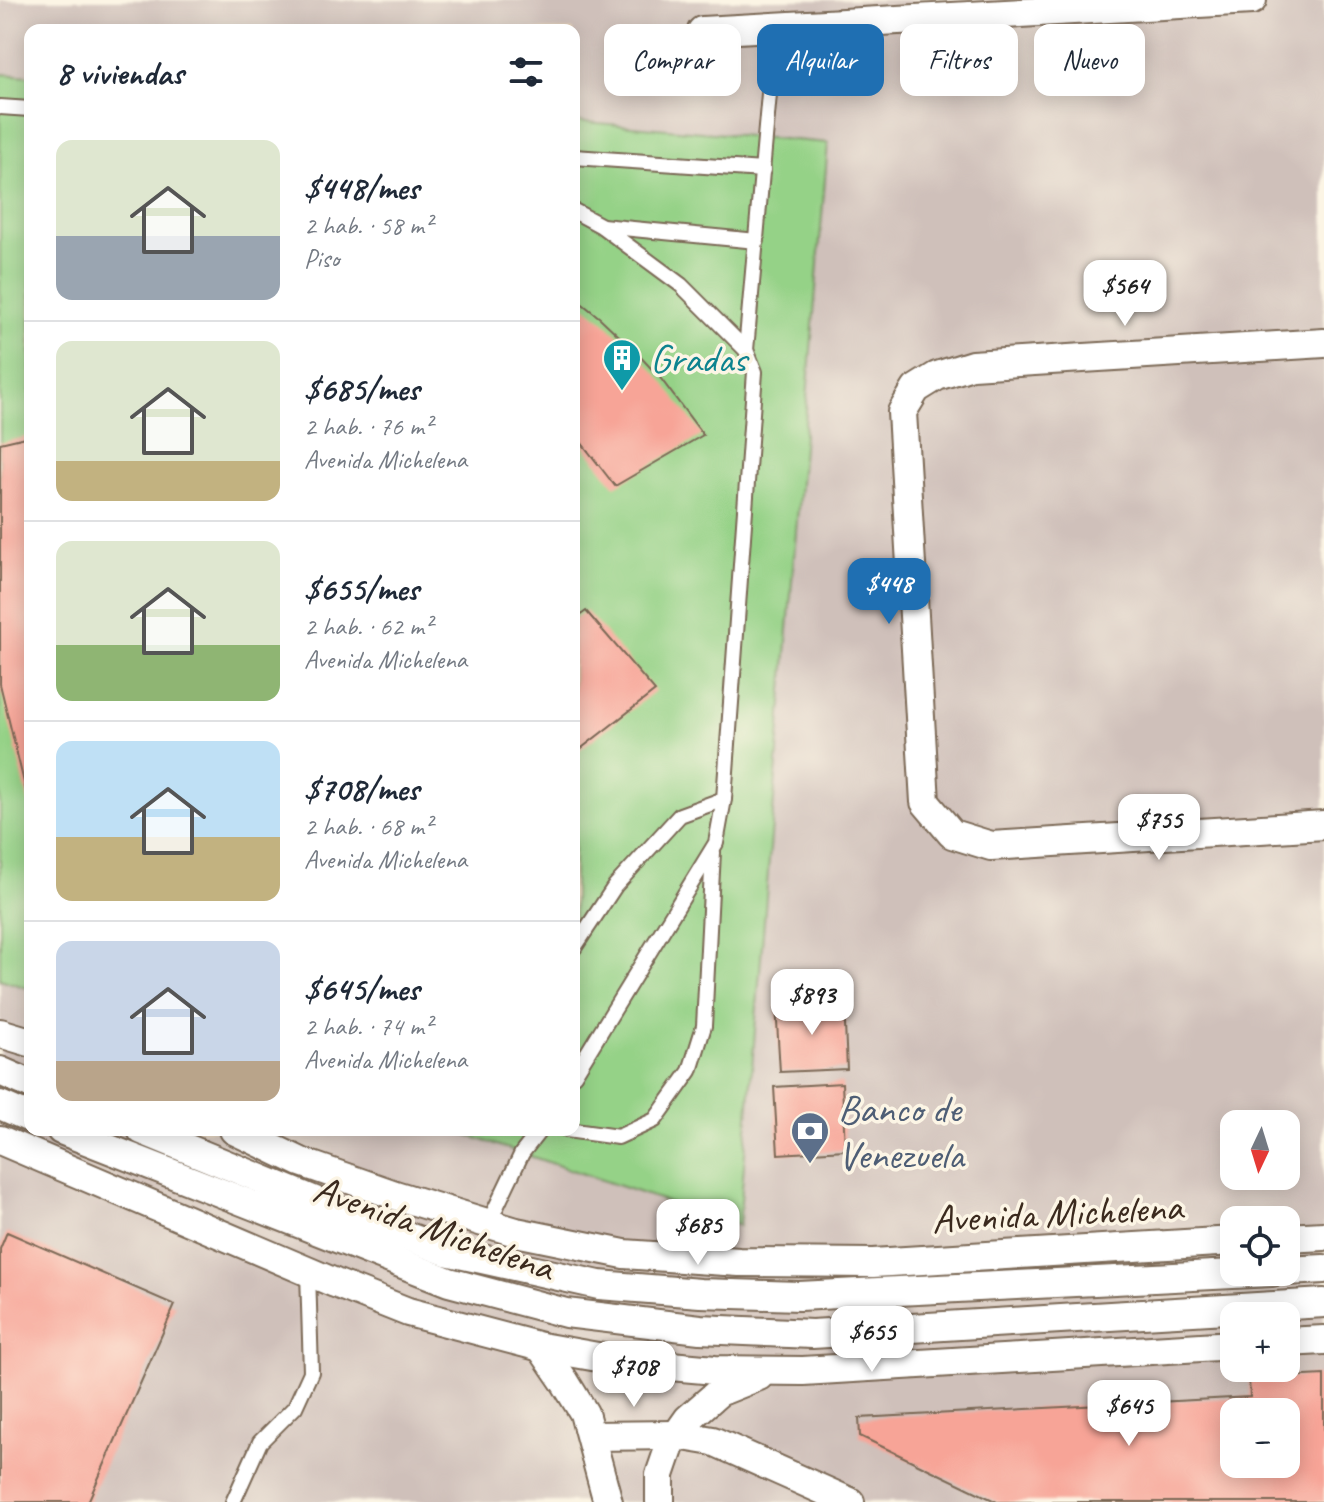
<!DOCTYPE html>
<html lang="es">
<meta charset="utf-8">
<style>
body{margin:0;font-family:Caveat,sans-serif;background:#f2f2f3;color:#1f2937;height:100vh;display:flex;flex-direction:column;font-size:30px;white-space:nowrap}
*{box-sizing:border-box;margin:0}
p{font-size:26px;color:#747a83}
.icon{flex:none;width:44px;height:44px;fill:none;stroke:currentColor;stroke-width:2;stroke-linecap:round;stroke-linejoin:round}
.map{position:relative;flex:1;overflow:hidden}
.side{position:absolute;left:24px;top:24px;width:556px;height:1112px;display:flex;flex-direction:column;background:#fff;border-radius:16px;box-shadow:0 4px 20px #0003}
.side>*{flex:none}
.top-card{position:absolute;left:604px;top:24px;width:600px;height:72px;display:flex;gap:16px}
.needle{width:52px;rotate:184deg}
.tools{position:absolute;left:1220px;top:1110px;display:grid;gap:16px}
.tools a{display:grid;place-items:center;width:80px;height:80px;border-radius:16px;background:#fff;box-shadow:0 4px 20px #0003;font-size:40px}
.price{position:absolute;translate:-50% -68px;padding:0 18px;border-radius:16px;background:#fff;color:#222;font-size:26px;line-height:52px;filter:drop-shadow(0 2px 4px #0008)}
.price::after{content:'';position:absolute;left:50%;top:48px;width:24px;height:18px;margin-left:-12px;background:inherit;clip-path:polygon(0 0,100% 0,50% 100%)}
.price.selected{background:#1f6fb2;color:#fff}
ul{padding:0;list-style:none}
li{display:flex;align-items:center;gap:24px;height:200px;padding:0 32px}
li+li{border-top:2px solid #e0e1e3}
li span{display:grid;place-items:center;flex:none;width:224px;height:160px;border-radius:16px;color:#555}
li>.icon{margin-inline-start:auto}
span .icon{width:96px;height:96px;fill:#fffc;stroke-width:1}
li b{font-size:34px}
h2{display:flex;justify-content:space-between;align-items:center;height:96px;padding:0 32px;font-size:34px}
.pill{padding:0 28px;border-radius:16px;background:#fff;box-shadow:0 4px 20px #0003;font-size:28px;line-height:72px}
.pill.selected{background:#1f6fb2;color:#fff}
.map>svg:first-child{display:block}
.industrial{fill:#cfc0ba;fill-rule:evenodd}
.green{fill:#95d287;stroke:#687e52;stroke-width:2}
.building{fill:#f7a497;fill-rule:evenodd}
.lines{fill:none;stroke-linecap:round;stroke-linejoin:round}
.lane-casing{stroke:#7b6956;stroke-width:18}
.street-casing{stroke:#7b6956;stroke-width:32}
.lane{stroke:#fff;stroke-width:14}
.street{stroke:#fff;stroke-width:28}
.labels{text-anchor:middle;stroke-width:7;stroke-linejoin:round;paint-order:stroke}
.culture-label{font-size:40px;fill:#0d838f;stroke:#fcf5e5;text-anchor:start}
.service-label{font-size:40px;fill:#4e5e75;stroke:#fcf5e5;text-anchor:start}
.street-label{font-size:40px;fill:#3b2a1e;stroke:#fcf5e5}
</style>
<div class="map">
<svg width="1324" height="1502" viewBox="0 0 1324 1502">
<rect width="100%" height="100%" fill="#fcf5e5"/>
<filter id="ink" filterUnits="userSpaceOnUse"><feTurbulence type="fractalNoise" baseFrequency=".0125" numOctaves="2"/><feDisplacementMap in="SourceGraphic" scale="16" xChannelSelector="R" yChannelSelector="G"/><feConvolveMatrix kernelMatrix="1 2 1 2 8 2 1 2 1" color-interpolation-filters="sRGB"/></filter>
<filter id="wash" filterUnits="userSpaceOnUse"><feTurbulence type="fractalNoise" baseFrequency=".006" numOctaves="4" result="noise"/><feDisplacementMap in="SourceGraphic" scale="32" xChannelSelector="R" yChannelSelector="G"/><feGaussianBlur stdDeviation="1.8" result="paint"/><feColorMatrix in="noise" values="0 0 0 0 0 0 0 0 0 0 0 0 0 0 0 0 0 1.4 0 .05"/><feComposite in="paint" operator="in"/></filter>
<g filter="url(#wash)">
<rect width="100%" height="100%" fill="#f2ddbd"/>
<path class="industrial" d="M0,0H1324V1243L1286,1244V1220H1234V1272H1286V1253L1324,1252V1502H0ZM30,30H574V1130H30ZM1234,1124H1286V1176H1234ZM1234,1316H1286V1368H1234ZM1234,1412H1286V1464H1234Z"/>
<g class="green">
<polygon points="0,74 30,76 30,989 0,979"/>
<polygon points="574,121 828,143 739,1226 452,1130 574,1130"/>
</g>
<g id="blocks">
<g class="building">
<polygon points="574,297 600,318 636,352 661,379 703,435 615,486 574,433"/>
<polygon points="30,436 30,802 29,803 0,684 0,443"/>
<polygon points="586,611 655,691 574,754 574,620"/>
<polygon points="844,1002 847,1069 780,1072 776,1005"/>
<polygon points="842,1083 845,1150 778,1154 774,1087"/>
<polygon points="7,1232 175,1305 88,1502 0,1502 0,1249"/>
<path d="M1324,1375V1502H997L860,1436L859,1418L1250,1397L1249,1379ZM1234,1412H1286V1464H1234Z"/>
</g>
</g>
</g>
<g filter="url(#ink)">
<use href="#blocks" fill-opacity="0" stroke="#7b6956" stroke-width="2"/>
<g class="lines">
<g class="lane-casing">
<g id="lane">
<polyline points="0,107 30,109"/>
<polyline points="574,157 763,170"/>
<polyline points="574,211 600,225 681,285 746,350 755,372 724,799 716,843 574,1075"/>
<polyline points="602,226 757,241"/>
<polyline points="746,350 775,27"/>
<polyline points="574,948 615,886 680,815 724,799"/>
<polyline points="567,1130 618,1137 655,1120 690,1071 704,1026 713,852"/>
<polyline points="488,1224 522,1153 540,1130"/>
<polyline points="233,1502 260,1442 295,1407 311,1372 308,1272"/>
</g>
</g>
<g class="street-casing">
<g id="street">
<polyline points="702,31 1252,0"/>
<polyline points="1324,343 972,365 937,376 916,389 902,412 925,802 952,834 991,846 1324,825"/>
<polyline points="0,1033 30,1042"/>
<polyline points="0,1071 30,1084"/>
<polyline points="0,1105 30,1118"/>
<polyline points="61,1130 449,1282 566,1313 700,1329 812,1334 1324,1303"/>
<polyline points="142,1130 337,1210 446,1251 599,1285 700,1293 799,1296 1272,1272"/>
<polyline points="234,1130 301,1162 395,1195 516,1232 624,1254 739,1262 873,1263 1234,1241"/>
<polyline points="0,1140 335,1283 408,1312 541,1347 626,1362 715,1370 803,1371 1234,1345"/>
<polyline points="1286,1238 1324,1236"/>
<polyline points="1286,1271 1324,1269"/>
<polyline points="1286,1342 1324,1340"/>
<polyline points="541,1347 565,1382 584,1413 608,1502"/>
<polyline points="591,1436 677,1435 713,1441 850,1502"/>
<polyline points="660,1502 660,1475 671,1443 688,1419 719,1392 759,1376"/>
</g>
</g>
<use href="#lane" class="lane"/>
<use href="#street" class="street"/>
</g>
</g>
<defs>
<g id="building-pin" transform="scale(2)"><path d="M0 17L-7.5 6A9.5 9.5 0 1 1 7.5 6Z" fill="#0f9aa8" stroke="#fcf5e5"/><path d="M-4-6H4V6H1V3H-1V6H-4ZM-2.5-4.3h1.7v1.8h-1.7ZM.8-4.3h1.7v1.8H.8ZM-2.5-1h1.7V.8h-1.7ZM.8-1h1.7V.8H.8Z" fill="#fff"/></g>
<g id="bank-pin" transform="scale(2)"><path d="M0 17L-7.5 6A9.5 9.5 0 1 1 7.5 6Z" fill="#5c6f8a" stroke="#fcf5e5"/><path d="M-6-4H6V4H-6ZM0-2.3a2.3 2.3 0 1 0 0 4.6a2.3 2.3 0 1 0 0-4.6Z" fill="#fff"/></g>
</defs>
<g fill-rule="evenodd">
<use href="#building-pin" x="622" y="358"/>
<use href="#bank-pin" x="810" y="1131"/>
</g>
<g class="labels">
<g class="culture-label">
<text x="650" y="372">Gradas</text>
</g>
<g class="service-label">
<text x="838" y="1122">Banco de<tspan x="838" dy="46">Venezuela</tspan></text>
</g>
<g class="street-label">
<text transform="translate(1057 1212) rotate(-3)" y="14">Avenida Michelena</text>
<text transform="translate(434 1227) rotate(19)" y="14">Avenida Michelena</text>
</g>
</g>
</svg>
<div class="tools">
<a><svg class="needle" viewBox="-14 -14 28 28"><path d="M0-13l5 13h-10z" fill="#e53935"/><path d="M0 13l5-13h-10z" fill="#747a83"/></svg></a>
<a><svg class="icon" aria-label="locate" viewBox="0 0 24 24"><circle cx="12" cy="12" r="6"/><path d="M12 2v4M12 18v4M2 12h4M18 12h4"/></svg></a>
<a>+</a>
<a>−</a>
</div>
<b class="price" style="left:1125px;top:328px">$564</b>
<b class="price selected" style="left:889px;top:626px">$448</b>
<b class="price" style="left:1159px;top:862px">$755</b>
<b class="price" style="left:812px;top:1037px">$893</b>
<b class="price" style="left:698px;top:1267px">$685</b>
<b class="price" style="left:872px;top:1374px">$655</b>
<b class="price" style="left:634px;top:1409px">$708</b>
<b class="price" style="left:1129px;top:1448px">$645</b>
<div class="top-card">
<a class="pill">Comprar</a>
<a class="pill selected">Alquilar</a>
<a class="pill">Filtros</a>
<a class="pill">Nuevo</a>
</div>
<section class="side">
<h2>8 viviendas<svg class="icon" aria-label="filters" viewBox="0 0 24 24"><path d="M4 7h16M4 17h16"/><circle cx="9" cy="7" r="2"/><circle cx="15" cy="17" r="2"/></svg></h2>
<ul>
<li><span style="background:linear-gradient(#dfe7d0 60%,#9aa5b1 0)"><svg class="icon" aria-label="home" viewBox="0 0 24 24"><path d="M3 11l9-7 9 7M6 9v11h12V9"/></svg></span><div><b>$448/mes</b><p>2 hab. · 58 m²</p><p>Piso</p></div></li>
<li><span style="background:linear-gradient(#dfe7d0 75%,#c2b280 0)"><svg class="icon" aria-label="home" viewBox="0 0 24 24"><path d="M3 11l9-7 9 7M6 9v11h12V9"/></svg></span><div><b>$685/mes</b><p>2 hab. · 76 m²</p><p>Avenida Michelena</p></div></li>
<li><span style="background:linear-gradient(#dfe7d0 65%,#8fb573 0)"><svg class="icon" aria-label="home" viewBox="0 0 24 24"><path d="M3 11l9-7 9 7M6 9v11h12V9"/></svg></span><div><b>$655/mes</b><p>2 hab. · 62 m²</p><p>Avenida Michelena</p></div></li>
<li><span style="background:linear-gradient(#bfe0f5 60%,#c2b280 0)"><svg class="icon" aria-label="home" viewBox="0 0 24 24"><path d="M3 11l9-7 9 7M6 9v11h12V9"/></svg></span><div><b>$708/mes</b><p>2 hab. · 68 m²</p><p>Avenida Michelena</p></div></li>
<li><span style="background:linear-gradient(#c9d6e8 75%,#b9a48a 0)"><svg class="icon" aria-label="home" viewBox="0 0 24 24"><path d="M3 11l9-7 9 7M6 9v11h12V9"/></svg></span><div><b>$645/mes</b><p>2 hab. · 74 m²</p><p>Avenida Michelena</p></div></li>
</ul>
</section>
</div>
